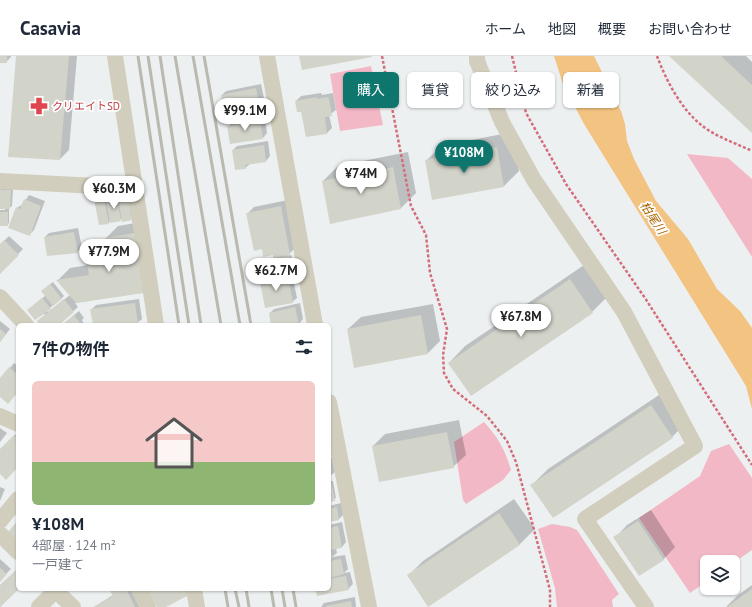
<!DOCTYPE html>
<html lang="ja">
<meta charset="utf-8">
<style>
body{margin:0;font-family:"PT Sans","Noto Sans JP",sans-serif;background:#f6f6f7;color:#1f2937;height:100vh;display:flex;flex-direction:column;font-size:15px;white-space:nowrap}
*{box-sizing:border-box;margin:0}
p{font-size:13px;color:#747a83}
.icon{flex:none;width:22px;height:22px;fill:none;stroke:currentColor;stroke-width:2;stroke-linecap:round;stroke-linejoin:round}
.map{position:relative;flex:1;overflow:hidden}
.details{position:absolute;left:16px;top:267px;width:315px;height:268px;display:flex;flex-direction:column;background:#fff;border-radius:6px;box-shadow:0 1px 3px #0004}
.details>*{flex:none}
.guide{position:absolute;left:343px;top:16px;width:349px;height:36px;display:flex;gap:8px}
.buttons{position:absolute;left:700px;top:499px;display:grid;gap:8px}
.buttons a{display:grid;place-items:center;width:40px;height:40px;border-radius:6px;background:#fff;box-shadow:0 1px 3px #0004;font-size:20px}
.price{position:absolute;translate:-50% -34px;padding:0 9px;border-radius:14px;background:#fff;color:#222;font-size:13px;line-height:26px;filter:drop-shadow(0 1px 2px #0008)}
.price::after{content:'';position:absolute;left:50%;top:24px;width:12px;height:9px;margin-left:-6px;background:inherit;clip-path:polygon(0 0,100% 0,50% 100%)}
.price.selected{background:#0f766e;color:#fff}
ul{padding:0;list-style:none}
li{display:grid;align-content:center;gap:8px;height:212px;padding:0 16px}
li+li{border-top:1px solid #e0e1e3}
li span{display:grid;place-items:center;height:124px;border-radius:6px;color:#555}
li>.icon{margin-inline-start:auto}
span .icon{width:72px;height:72px;fill:#fffc;stroke-width:1}
li b{font-size:17px}
h2{display:flex;justify-content:space-between;align-items:center;height:48px;padding:0 16px;font-size:17px}
.pill{padding:0 14px;border-radius:6px;background:#fff;box-shadow:0 1px 3px #0004;font-size:14px;line-height:36px}
.pill.selected{background:#0f766e;color:#fff}
header{display:flex;align-items:center;gap:24px;box-sizing:border-box;height:56px;padding:0 20px;background:#fff;border-bottom:1px solid #e0e1e3}
header strong{font-size:19px}
nav{display:flex;gap:22px;margin-inline-start:auto;font-size:14px}
.map>svg:first-child{display:block}
.green{fill:#f2b8c6}
.water{fill:#f3c381}
.shadow{fill:#0003}
.building{fill:#d2d3c9}
.lines{fill:none;stroke-linecap:round;stroke-linejoin:round}
.path{stroke:#d36d79;stroke-width:2.5;stroke-dasharray:3 2;stroke-linecap:butt}
.minor{stroke:#d1cebd;stroke-width:16}
.rail{stroke:#b9b9af;stroke-width:3}
.labels{text-anchor:middle;stroke-width:3.5;stroke-linejoin:round;paint-order:stroke}
.health-label{font-size:11px;fill:#be3a42;stroke:#fff;text-anchor:start}
.water-label{font-size:12px;font-style:italic;fill:#ac6501;stroke:#fff}
</style>
<header>
<strong>Casavia</strong>
<nav><a>ホーム</a><a>地図</a><a>概要</a><a>お問い合わせ</a></nav>
</header>
<div class="map">
<svg width="752" height="551" viewBox="0 0 752 551">
<rect width="100%" height="100%" fill="#edf0f1"/>
<g class="green">
<polygon points="371,10 383,69 340,75 330,18"/>
<polygon points="687,98 728,102 752,123 752,201"/>
<path d="M484,366C498,381 505,394 511,414L503,424L466,448L463,444L454,386Z"/>
<polygon points="729,388 752,422 752,494 733,507 707,506 707,525 690,537 639,462 700,420 711,395"/>
<polygon points="552,468 570,471 577,474 619,538 612,544 613,551 557,551 555,532 538,473"/>
</g>
<polygon class="water" points="554,0 594,0 621,55 625,68 627,85 634,103 656,145 688,183 717,233 740,255 752,272 752,353 746,330 584,68 563,28"/>
<g class="shadow">
<polygon points="0,0 11,0 11,1 6,6 0,6"/>
<polygon points="17,0 77,0 69,94 60,103"/>
<polygon points="671,0 746,0 752,6 752,76"/>
<polygon points="261,28 265,47 260,52 226,58 222,39 226,35"/>
<polygon points="321,37 322,39 333,37 336,54 329,59 332,72 327,77 306,80 302,54 296,45 301,40"/>
<polygon points="265,61 267,77 263,82 228,71 233,66"/>
<polygon points="512,76 519,115 504,130 426,105 441,90"/>
<polygon points="268,85 270,100 266,105 250,108 245,112 233,94 237,90"/>
<polygon points="408,96 416,137 401,152 323,125 338,110"/>
<polygon points="2,132 13,132 12,150 9,152 9,167 7,169 0,169 0,154 5,154 5,152 0,152 0,134"/>
<polygon points="29,139 45,145 34,174 29,179 17,152 23,148"/>
<polygon points="130,139 134,161 110,165 108,167 95,144 106,140 107,144 118,140 119,143 121,140"/>
<polygon points="288,144 296,191 287,200 291,199 293,207 291,209 268,205 274,202 273,198 262,192 247,158 254,151"/>
<polygon points="147,165 144,236 75,247 78,251 57,269 41,269 45,259 43,256 29,254 46,239 42,235 53,226 64,240 52,250 47,255 48,256 70,239 58,224 70,212 88,209 107,187 106,182 118,170"/>
<polygon points="78,172 82,192 77,196 45,181 49,177"/>
<polygon points="9,180 23,193 0,216 0,189"/>
<polygon points="587,207 609,239 592,256 449,307 465,290"/>
<polygon points="292,217 297,242 292,246 261,226 265,221"/>
<polygon points="139,243 142,263 137,267 94,269 91,254 96,249"/>
<polygon points="300,247 303,263 299,268 272,269 270,257 274,253"/>
<polygon points="433,248 440,285 428,297 348,273 361,261"/>
<polygon points="79,255 84,262 82,264 84,269 62,269"/>
<polygon points="0,265 10,273 0,286"/>
<polygon points="14,307 18,310 18,335 0,340 0,324"/>
<polygon points="668,333 689,364 672,381 532,429 548,413"/>
<polygon points="459,364 466,399 453,411 373,390 385,378"/>
<polygon points="0,372 7,377 0,386"/>
<polygon points="18,376 18,410 0,416 0,394"/>
<polygon points="329,390 331,399 329,402"/>
<polygon points="329,402 332,402 335,416 329,421"/>
<polygon points="329,425 333,425 336,442 329,445"/>
<polygon points="0,431 5,433 0,445"/>
<polygon points="514,443 535,473 520,488 429,550 408,520 423,505"/>
<polygon points="341,447 344,458 339,463 329,465 329,450"/>
<polygon points="651,454 675,491 663,504 615,482 627,469"/>
<polygon points="342,466 346,486 342,491 336,492 337,497 332,501 345,499 348,513 344,517 350,516 353,528 348,533 318,539 316,533 329,533 329,469"/>
<polygon points="0,503 11,513 0,524"/>
<polygon points="18,513 18,533 0,551 0,530"/>
<polygon points="752,529 752,551 726,551 738,539"/>
<polygon points="111,533 133,533 140,551 94,551 113,539"/>
<polygon points="355,541 356,551 321,551 324,547"/>
</g>
<g class="building">
<rect x="0" y="0" width="7" height="7"/>
<polygon points="16,0 69,0 60,104 8,101"/>
<polygon points="299,0 372,0 372,1 302,14"/>
<polygon points="669,0 721,0 752,29 752,77"/>
<polygon points="256,32 260,53 225,60 221,39"/>
<polygon points="317,41 317,43 328,41 329,43 332,60 325,61 327,78 306,81 301,56 297,56 295,45"/>
<polygon points="260,65 263,83 230,88 227,70"/>
<polygon points="264,89 266,106 245,109 246,113 235,114 232,94"/>
<polygon points="497,91 504,131 432,144 425,104"/>
<polygon points="393,111 401,153 330,168 322,125"/>
<polygon points="0,134 11,134 10,153 0,153"/>
<polygon points="128,140 132,164 122,166 118,142"/>
<polygon points="104,142 109,168 99,169 94,143"/>
<polygon points="117,142 121,165 110,167 106,144"/>
<polygon points="24,143 41,150 30,180 8,172 16,151 20,153"/>
<polygon points="281,150 290,199 273,202 273,199 263,201 262,193 254,195 246,157"/>
<rect x="0" y="156" width="8" height="14"/>
<polygon points="74,176 78,197 47,200 44,181"/>
<polygon points="135,177 144,237 76,247 56,224 89,219 87,207 96,196 107,195 105,182"/>
<polygon points="4,184 19,199 0,218 0,188"/>
<polygon points="289,200 291,210 269,214 267,205"/>
<polygon points="288,221 293,247 265,252 260,226"/>
<polygon points="570,223 593,257 471,340 448,307"/>
<polygon points="50,228 62,243 53,250 41,235"/>
<polygon points="42,242 51,253 35,264 27,254"/>
<polygon points="64,243 74,256 59,269 40,269 37,265"/>
<polygon points="135,247 138,268 93,269 90,253"/>
<polygon points="295,251 299,269 271,269 269,257"/>
<polygon points="74,259 80,267 78,269 62,269"/>
<polygon points="421,259 428,298 354,312 347,273"/>
<polygon points="0,273 6,278 0,286"/>
<polygon points="9,311 18,319 18,336 8,348 0,341 0,322"/>
<polygon points="651,349 673,382 553,462 530,429"/>
<polygon points="447,376 454,412 379,426 372,390"/>
<polygon points="14,379 18,383 18,411 6,424 0,418 0,393"/>
<polygon points="331,426 335,445 329,446 329,427"/>
<polygon points="337,451 339,464 329,466 329,453"/>
<polygon points="499,457 520,489 428,551 407,519"/>
<polygon points="18,464 18,482 17,484 8,476"/>
<polygon points="638,465 664,504 639,520 613,481"/>
<polygon points="338,470 342,492 331,494 333,502 329,503 329,472"/>
<polygon points="341,503 344,518 329,522 329,505"/>
<polygon points="0,512 7,518 0,526"/>
<polygon points="17,513 18,533 19,533 0,551 0,529"/>
<polygon points="346,520 349,534 317,540 315,533 329,533 329,523"/>
<polygon points="109,533 126,533 135,551 93,551 113,540"/>
<polygon points="147,533 188,533 187,540 166,551 157,551"/>
<polygon points="752,533 752,551 727,551"/>
<polygon points="351,545 352,551 326,551 326,550"/>
</g>
<g class="lines">
<g class="path">
<polyline points="382,0 411,150 426,179 430,217 447,273 443,299 444,317 453,333 487,360 507,385 516,406 550,534 550,551"/>
<polyline points="512,0 526,57 566,128 645,242 752,409"/>
<path d="M657,0C666,24 680,51 700,68C714,80 735,87 752,95"/>
</g>
<g class="minor">
<polyline points="115,0 156,269"/>
<polyline points="267,0 315,269"/>
<polyline points="477,0 477,5 502,66 534,124 624,256 695,390 585,463 646,551"/>
<polyline points="0,125 136,132"/>
<polyline points="0,241 26,269"/>
<polyline points="329,346 369,551"/>
<polyline points="0,360 18,368"/>
<polyline points="0,465 18,443"/>
<polyline points="0,478 18,496"/>
<polyline points="54,533 73,551"/>
<polyline points="139,533 148,551"/>
<polyline points="194,533 197,551"/>
<polyline points="39,551 56,534"/>
</g>
<g class="rail">
<polyline points="138,0 179,269"/>
<polyline points="148,0 189,269"/>
<polyline points="160,0 201,269"/>
<polyline points="175,0 221,269"/>
<polyline points="193,0 240,269"/>
<polyline points="204,0 251,269"/>
<polyline points="225,533 228,551"/>
<polyline points="235,533 239,551"/>
<polyline points="246,533 249,551"/>
<polyline points="271,533 274,551"/>
<polyline points="282,533 285,551"/>
<polyline points="293,533 296,551"/>
</g>
</g>
<defs>
<g id="pharmacy-bare" transform="scale(1.38)"><path d="M-2-6h4v4h4v4h-4v4h-4v-4h-4v-4h4Z" fill="#e0444e" stroke="#fff" stroke-width="2.5" paint-order="stroke"/></g>
</defs>
<g fill-rule="evenodd">
<use href="#pharmacy-bare" x="39" y="50"/>
</g>
<g class="labels">
<g class="health-label">
<text x="52" y="54">クリエイトSD</text>
</g>
<g class="water-label">
<text transform="translate(653 162) rotate(57)" y="4">柏尾川</text>
</g>
</g>
</svg>
<div class="buttons">
<a><svg class="icon" aria-label="layers" viewBox="0 0 24 24"><path d="M12 4l9 5-9 5-9-5zM3 14l9 5 9-5"/></svg></a>
</div>
<b class="price" style="left:245px;top:76px">¥99.1M</b>
<b class="price selected" style="left:464px;top:118px">¥108M</b>
<b class="price" style="left:361px;top:139px">¥74M</b>
<b class="price" style="left:114px;top:154px">¥60.3M</b>
<b class="price" style="left:109px;top:217px">¥77.9M</b>
<b class="price" style="left:276px;top:236px">¥62.7M</b>
<b class="price" style="left:521px;top:282px">¥67.8M</b>
<div class="guide">
<a class="pill selected">購入</a>
<a class="pill">賃貸</a>
<a class="pill">絞り込み</a>
<a class="pill">新着</a>
</div>
<section class="details">
<h2>7件の物件<svg class="icon" aria-label="filters" viewBox="0 0 24 24"><path d="M4 7h16M4 17h16"/><circle cx="9" cy="7" r="2"/><circle cx="15" cy="17" r="2"/></svg></h2>
<ul>
<li><span style="background:linear-gradient(#f6c9c9 65%,#8fb573 0)"><svg class="icon" aria-label="home" viewBox="0 0 24 24"><path d="M3 11l9-7 9 7M6 9v11h12V9"/></svg></span><div><b>¥108M</b><p>4部屋 · 124 m²</p><p>一戸建て</p></div></li>
</ul>
</section>
</div>
